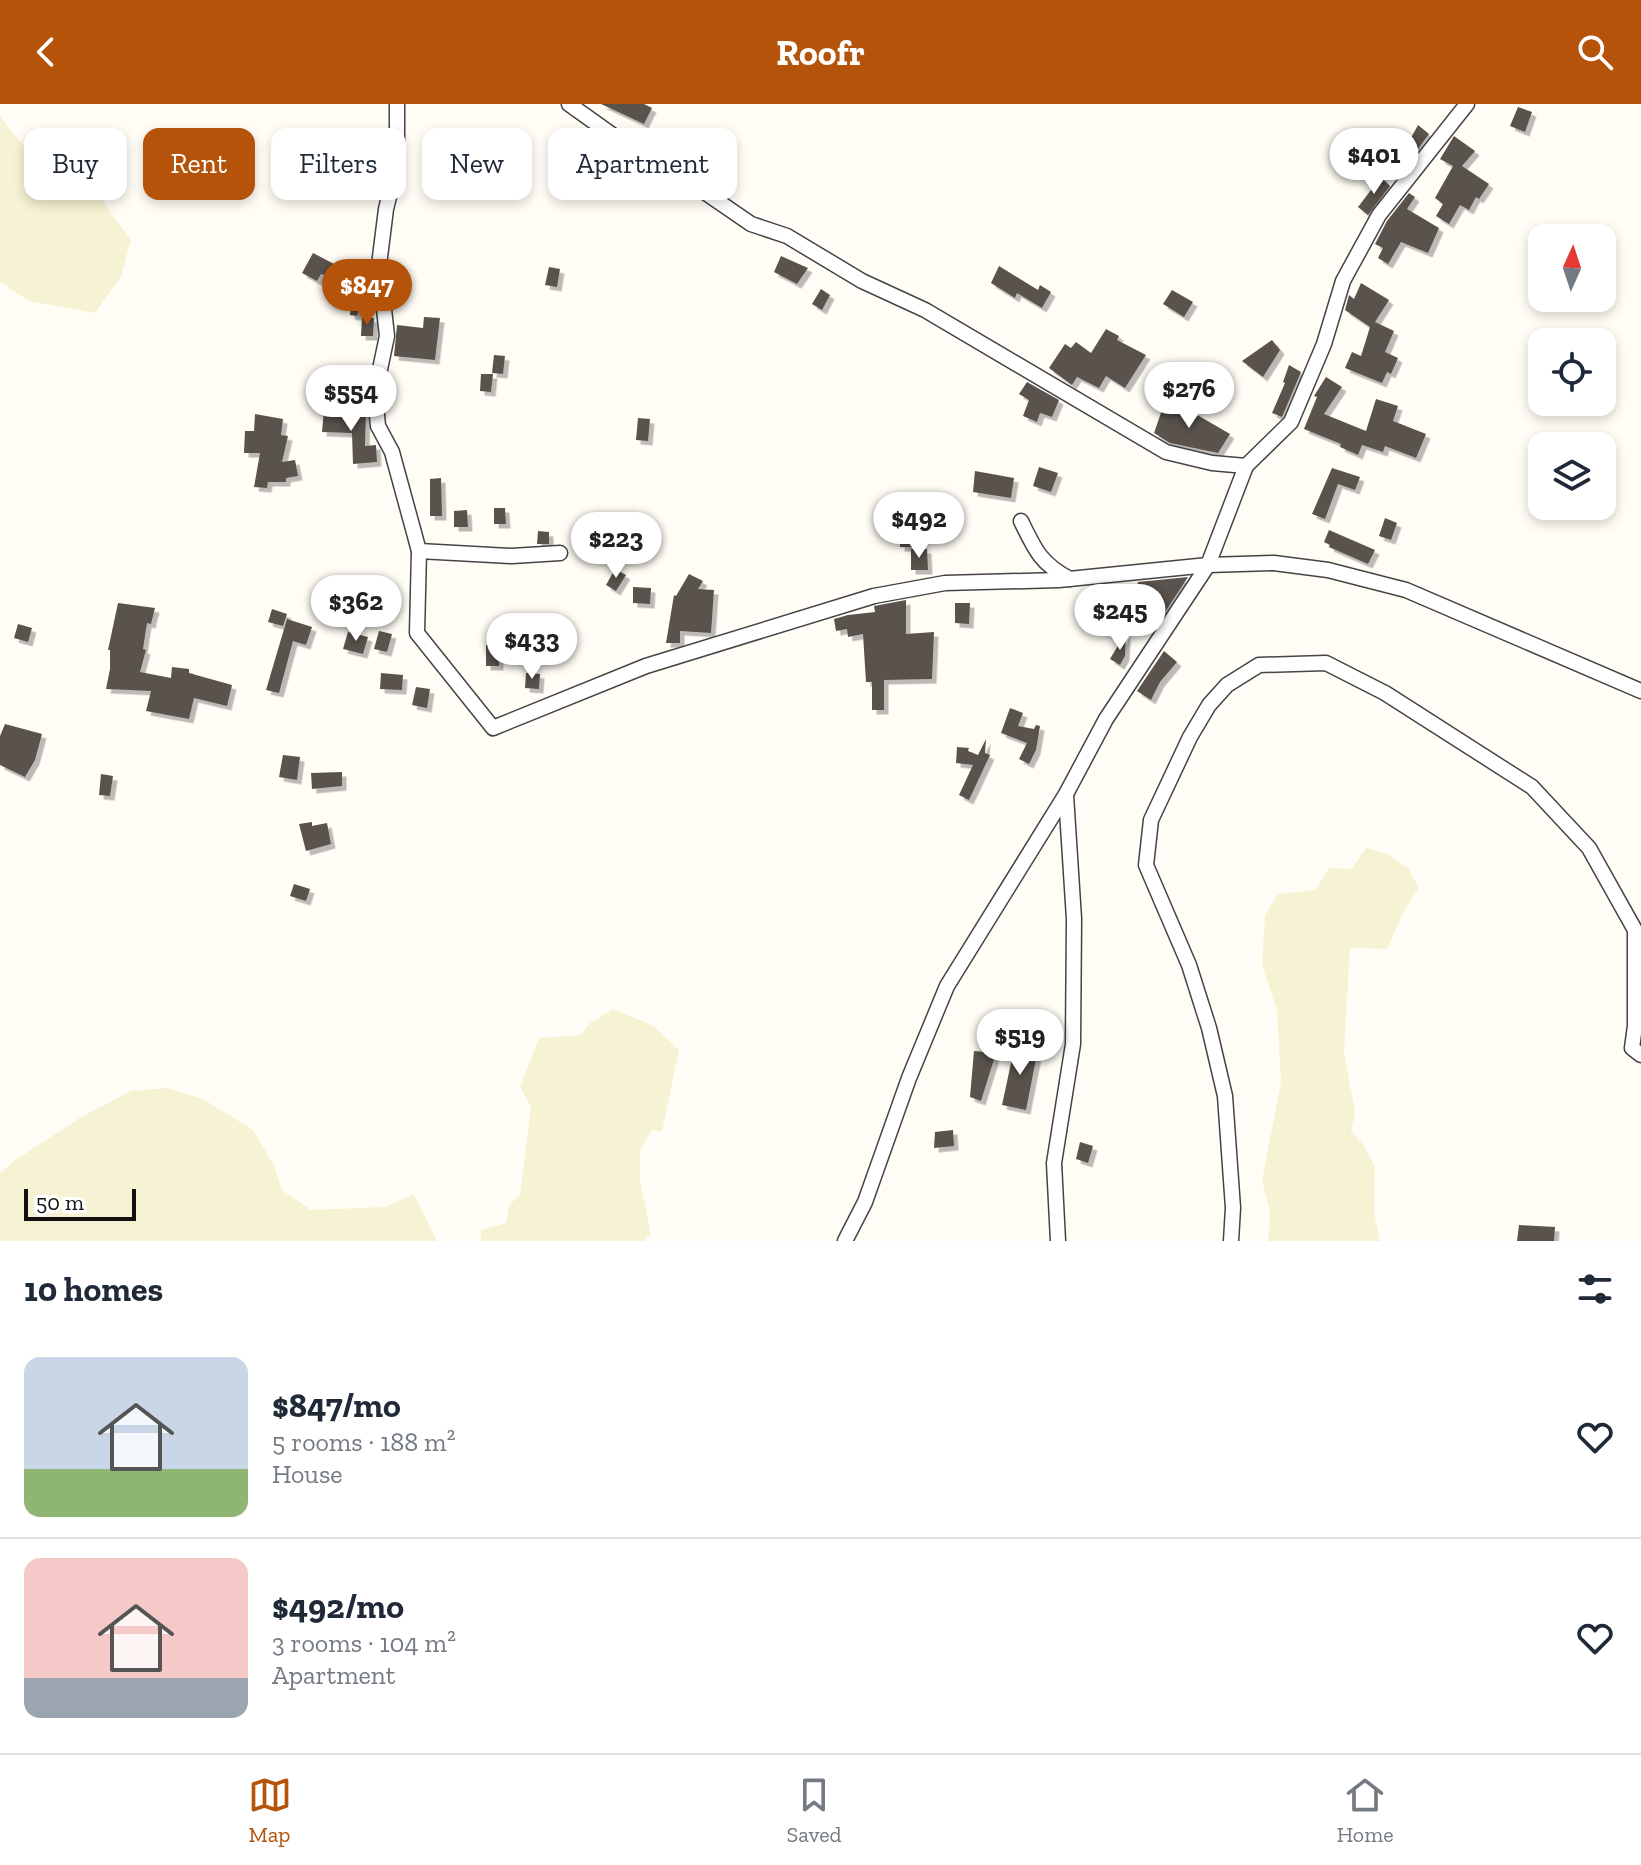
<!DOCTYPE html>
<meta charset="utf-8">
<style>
body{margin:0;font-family:"Zilla Slab",serif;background:#f6f6f7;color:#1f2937;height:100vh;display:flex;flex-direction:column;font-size:30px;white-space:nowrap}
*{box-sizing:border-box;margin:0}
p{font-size:26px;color:#747a83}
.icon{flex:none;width:44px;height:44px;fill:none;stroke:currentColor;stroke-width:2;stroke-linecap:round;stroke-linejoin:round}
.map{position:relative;height:1137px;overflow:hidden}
.panel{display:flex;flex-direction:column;background:#fff;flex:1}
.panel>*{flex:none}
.banner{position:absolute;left:24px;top:24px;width:800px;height:72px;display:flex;gap:16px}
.needle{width:52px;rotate:3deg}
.tools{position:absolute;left:1528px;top:120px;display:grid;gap:16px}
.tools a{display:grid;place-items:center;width:88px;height:88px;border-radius:16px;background:#fff;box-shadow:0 4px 12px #0003;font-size:40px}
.scale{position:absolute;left:24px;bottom:20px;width:112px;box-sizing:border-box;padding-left:8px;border:4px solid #111;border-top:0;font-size:22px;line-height:28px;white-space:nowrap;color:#111;-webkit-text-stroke:6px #fff;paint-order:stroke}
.price{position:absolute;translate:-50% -68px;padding:0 18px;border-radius:28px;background:#fff;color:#222;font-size:26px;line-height:52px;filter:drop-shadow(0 2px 4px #0008)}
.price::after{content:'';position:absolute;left:50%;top:48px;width:24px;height:18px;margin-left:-12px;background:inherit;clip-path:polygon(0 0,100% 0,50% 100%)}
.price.selected{background:#b45309;color:#fff}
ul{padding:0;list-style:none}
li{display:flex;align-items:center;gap:24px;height:200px;padding:0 24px}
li+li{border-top:2px solid #e0e1e3}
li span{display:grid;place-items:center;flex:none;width:224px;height:160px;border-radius:16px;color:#555}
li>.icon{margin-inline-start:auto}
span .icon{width:96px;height:96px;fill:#fffc;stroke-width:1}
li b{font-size:34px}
h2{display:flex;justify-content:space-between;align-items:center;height:96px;padding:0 24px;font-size:34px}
.tag{padding:0 28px;border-radius:16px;background:#fff;box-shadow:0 4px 12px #0003;font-size:28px;line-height:72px}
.tag.selected{background:#b45309;color:#fff}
header{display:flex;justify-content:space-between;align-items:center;height:104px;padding:0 24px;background:#b45309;color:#fff;font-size:36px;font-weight:800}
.menu{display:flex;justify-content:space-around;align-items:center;height:112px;border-top:2px solid #e0e1e3;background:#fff;font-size:22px;color:#747a83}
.menu a{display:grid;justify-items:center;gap:4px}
.menu .selected{color:#b45309}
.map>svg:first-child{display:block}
.farmland{fill:#f6f3d4}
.building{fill:#5a524d;filter:url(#shadow)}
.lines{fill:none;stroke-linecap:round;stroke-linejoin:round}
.minor-casing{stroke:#444;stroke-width:17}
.minor{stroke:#fff;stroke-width:14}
</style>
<header><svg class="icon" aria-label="back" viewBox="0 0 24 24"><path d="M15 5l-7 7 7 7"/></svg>Roofr<svg class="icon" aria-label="search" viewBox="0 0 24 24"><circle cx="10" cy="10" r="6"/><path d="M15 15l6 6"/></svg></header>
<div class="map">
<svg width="1641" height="1137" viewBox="0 0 1641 1137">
<defs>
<filter id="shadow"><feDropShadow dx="4.5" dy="4.5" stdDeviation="0" flood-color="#0004"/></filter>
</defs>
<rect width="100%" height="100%" fill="#fffdf5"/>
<g class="farmland">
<polygon points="0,12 22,40 83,70 131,136 121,173 95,209 29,197 0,178"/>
<polygon points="1366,744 1386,749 1408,764 1419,784 1404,807 1387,845 1350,844 1344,947 1355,1008 1351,1028 1363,1040 1375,1062 1374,1108 1380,1137 1268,1137 1270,1108 1262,1077 1281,977 1277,906 1262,861 1265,811 1278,790 1315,786 1330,764 1351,765"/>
<polygon points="613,905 652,921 679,946 662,1028 652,1026 640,1046 640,1076 651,1131 645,1134 645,1137 481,1137 481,1126 506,1119 509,1101 520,1091 531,1003 520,983 539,934 580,931 590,919"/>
<polygon points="168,984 203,995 253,1026 274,1061 282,1086 311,1106 385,1103 414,1090 437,1137 0,1137 0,1069 15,1056 83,1012 131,987"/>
</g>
<g class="building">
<polygon points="601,0 644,0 652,4 644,20"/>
<polygon points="1518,3 1532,8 1525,28 1510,22"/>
<polygon points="1418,21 1429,30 1406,61 1399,56"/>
<polygon points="1454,32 1475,47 1462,62 1489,80 1479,95 1476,93 1469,106 1460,101 1449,120 1436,112 1443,100 1435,94 1453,62 1440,55"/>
<polygon points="1381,73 1390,82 1368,111 1358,103"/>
<polygon points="1409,89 1415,93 1407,105 1439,124 1428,149 1401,138 1388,160 1378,154 1383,144 1375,140 1387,117"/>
<polygon points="313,149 336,161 337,157 368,168 357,212 350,211 353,178 321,170 317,177 302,169"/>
<polygon points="781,152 808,164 797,180 774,168"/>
<polygon points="999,162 1038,186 1040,181 1051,188 1042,204 1017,189 1015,194 991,179"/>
<polygon points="549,163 560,165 557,183 545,181"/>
<polygon points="1361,179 1389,196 1375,218 1394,227 1385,248 1398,254 1391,270 1387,268 1382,279 1345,264 1352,248 1361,252 1370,223 1345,206 1349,191 1354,195"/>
<polygon points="821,185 830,191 822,206 812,200"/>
<polygon points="1172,186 1193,198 1184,213 1163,200"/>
<polygon points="362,213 374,214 373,232 361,232"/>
<polygon points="424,213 440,214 435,256 394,252 397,221 423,224"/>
<polygon points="1106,225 1119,232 1117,236 1146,251 1125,284 1106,272 1099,284 1077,273 1072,281 1049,264 1065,240 1071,244 1076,238 1091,249"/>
<polygon points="1272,236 1280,246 1263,273 1242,257"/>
<polygon points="494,251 505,252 503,270 492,269"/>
<polygon points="1289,261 1301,268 1282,313 1272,309 1285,279 1283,278"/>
<polygon points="481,270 493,270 491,288 480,287"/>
<polygon points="1326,273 1342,283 1324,310 1366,327 1376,295 1398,302 1393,317 1426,330 1416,354 1385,342 1383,348 1362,341 1358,351 1340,343 1341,340 1304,325 1317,293 1314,292"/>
<polygon points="1158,274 1172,279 1164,300 1150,295"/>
<polygon points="1027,278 1059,296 1052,313 1040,309 1037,318 1023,312 1029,296 1019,290"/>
<polygon points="1165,297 1199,312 1230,330 1218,349 1170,339 1154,329"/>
<polygon points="324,306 366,308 365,342 376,341 377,358 353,360 352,329 322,328"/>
<polygon points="255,310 283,315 281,331 288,332 282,358 295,356 298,372 286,374 286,378 268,378 267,384 254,383 260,349 244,349 245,327 254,327"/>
<polygon points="638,314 650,315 648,337 636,336"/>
<polygon points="1039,363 1058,369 1051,388 1033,382"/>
<polygon points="1332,364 1360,373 1355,386 1338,380 1325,415 1312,410"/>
<polygon points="975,367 1014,374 1011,394 973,388"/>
<polygon points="441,374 442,412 430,412 430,375"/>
<polygon points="494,404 505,404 506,420 494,420"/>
<polygon points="467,406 468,423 454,423 454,407"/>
<polygon points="1385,414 1397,419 1391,436 1379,432"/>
<polygon points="1329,426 1375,446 1368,460 1329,443 1330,441 1324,438"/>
<polygon points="538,427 549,428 549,440 537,440"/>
<rect x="900" y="431" width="17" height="12"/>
<polygon points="911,445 927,445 928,466 911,466"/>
<polygon points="615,465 626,471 616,487 606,481"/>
<polygon points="689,470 703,477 698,485 714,486 711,529 680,527 680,539 666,539 674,491 676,492"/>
<polygon points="1188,473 1156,522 1146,517 1161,490 1136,487 1138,478"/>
<polygon points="633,483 651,484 650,500 633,499"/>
<polygon points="1108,486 1125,487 1119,532 1107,531"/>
<polygon points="906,496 906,530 934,528 932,575 884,576 884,606 872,606 872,578 866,578 863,530 848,533 847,525 836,527 834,515 848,511 875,508 874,502"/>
<polygon points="118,499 155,504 151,520 147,519 143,545 146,546 140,568 171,574 172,563 189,565 189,569 232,581 227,602 194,594 189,615 146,607 151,587 106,585 110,565 110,546 108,546"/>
<polygon points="955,499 970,499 969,520 955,519"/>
<polygon points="272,505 287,510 283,522 268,518"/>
<polygon points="287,515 312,523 306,541 293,537 279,589 266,586"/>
<polygon points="18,520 32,524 28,538 14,534"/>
<polygon points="379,527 392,530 387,548 374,545"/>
<polygon points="348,528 368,533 363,550 343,545"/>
<polygon points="1126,528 1125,552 1120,561 1110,555"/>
<rect x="486" y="541" width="13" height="21"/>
<polygon points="1164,547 1177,558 1160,578 1151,596 1137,587"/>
<polygon points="381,569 403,571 402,586 380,585"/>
<polygon points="526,569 540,570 539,585 525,584"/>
<polygon points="416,583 430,585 427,604 412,601"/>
<polygon points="1010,604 1023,609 1018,622 1034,625 1036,621 1040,622 1036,646 1029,660 1019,655 1027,639 1001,629"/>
<polygon points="5,620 42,630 35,656 25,673 0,661 0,632"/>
<polygon points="986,635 985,649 990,651 969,696 959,691 973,661 956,659 957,643 969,644 968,647 978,651"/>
<polygon points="283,651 300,653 297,676 279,673"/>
<polygon points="342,668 342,682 312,685 311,669"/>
<polygon points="101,670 113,672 110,692 99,691"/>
<polygon points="312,718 312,722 327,719 331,740 306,747 299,720"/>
<polygon points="294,780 310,785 306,797 290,792"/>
<polygon points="1020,939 1035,942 1033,949 1037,950 1026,1006 1002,1001 1014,945 1018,946"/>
<polygon points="974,947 996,949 981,997 970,993"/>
<polygon points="953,1026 954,1042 934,1044 935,1028"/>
<polygon points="1080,1038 1093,1042 1088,1059 1076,1055"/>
<polygon points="1519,1121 1555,1123 1554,1137 1517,1137"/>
</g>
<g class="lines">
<g class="minor-casing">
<g id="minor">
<polyline points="397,0 397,61 386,105 379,161 387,232 375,289 378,322 392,348 419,447 417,529 493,624 646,562 874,492 945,479 1059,476 1208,461 1274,459 1328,466 1406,486 1641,587"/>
<polyline points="569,0 639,50 703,87 751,120 787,132 862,177 925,206 1166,348 1212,359 1246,362"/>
<path d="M1021,417C1035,446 1041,460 1070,475"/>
<polyline points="419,447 512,452 560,449"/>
<polyline points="845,1137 865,1098 909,974 947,882 1066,690 1106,615 1208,461 1246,362 1291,318 1324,240 1343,177 1379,111 1467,0"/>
<polyline points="1058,1137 1054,1059 1073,940 1074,815 1066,691"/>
<polyline points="1231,1137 1233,1104 1225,992 1209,924 1189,861 1146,761 1151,716 1190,633 1209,601 1227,581 1259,561 1326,559 1385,589 1532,683 1589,744 1635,826 1635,922 1632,944 1641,951"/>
</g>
</g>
<use href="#minor" class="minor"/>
</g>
</svg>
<div class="tools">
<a><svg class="needle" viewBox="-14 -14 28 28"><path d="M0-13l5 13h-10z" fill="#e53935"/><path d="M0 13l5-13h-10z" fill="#747a83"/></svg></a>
<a><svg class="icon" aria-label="locate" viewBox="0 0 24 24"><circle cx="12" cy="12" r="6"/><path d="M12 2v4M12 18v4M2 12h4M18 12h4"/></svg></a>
<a><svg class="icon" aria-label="layers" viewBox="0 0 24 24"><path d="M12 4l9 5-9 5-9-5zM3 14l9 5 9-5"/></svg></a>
</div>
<div class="scale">50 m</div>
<b class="price" style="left:1374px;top:92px">$401</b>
<b class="price selected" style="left:367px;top:223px">$847</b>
<b class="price" style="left:1189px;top:326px">$276</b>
<b class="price" style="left:351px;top:329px">$554</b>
<b class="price" style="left:919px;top:456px">$492</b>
<b class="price" style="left:616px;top:476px">$223</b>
<b class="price" style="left:356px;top:539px">$362</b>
<b class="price" style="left:1120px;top:548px">$245</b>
<b class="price" style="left:532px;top:577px">$433</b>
<b class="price" style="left:1020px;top:973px">$519</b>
<div class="banner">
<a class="tag">Buy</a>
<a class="tag selected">Rent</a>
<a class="tag">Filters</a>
<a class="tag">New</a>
<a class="tag">Apartment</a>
</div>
</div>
<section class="panel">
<h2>10 homes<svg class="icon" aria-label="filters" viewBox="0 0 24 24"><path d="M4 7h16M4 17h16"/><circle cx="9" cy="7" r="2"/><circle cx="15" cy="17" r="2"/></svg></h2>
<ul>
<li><span style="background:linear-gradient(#c9d6e8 70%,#8fb573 0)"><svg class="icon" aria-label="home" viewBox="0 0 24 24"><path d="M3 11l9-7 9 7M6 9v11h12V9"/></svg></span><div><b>$847/mo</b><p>5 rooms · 188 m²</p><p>House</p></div><svg class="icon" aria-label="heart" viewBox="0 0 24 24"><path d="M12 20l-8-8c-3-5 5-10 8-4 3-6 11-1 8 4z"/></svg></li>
<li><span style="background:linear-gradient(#f6c9c9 75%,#9aa5b1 0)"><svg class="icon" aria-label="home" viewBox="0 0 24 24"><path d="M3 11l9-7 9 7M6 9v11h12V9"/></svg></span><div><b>$492/mo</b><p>3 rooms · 104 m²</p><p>Apartment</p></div><svg class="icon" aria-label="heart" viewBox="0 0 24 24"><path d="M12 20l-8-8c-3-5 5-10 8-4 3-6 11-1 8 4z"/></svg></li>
</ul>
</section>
<nav class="menu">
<a class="selected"><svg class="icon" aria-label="map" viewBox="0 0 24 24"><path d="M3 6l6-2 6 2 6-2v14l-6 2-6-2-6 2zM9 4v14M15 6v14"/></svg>Map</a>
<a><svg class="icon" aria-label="saved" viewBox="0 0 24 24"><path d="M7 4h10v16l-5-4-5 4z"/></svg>Saved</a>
<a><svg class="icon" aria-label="home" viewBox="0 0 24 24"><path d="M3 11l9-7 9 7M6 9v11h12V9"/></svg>Home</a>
</nav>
